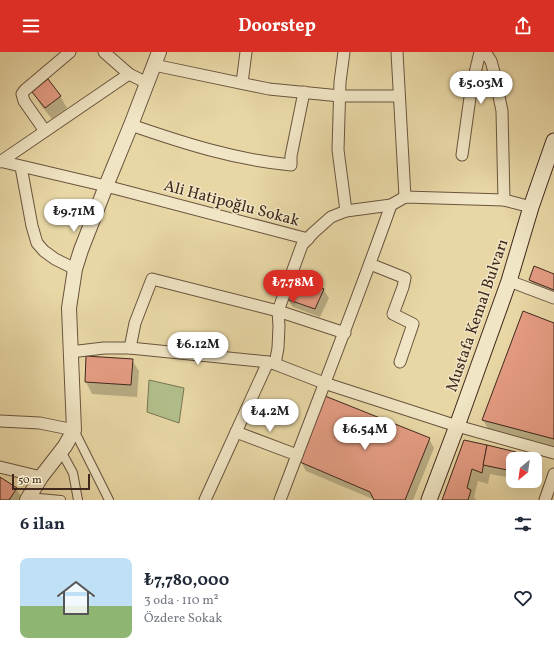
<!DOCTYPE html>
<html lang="tr">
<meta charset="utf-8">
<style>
body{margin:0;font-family:Vollkorn,serif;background:#f6f6f7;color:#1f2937;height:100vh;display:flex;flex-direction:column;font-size:15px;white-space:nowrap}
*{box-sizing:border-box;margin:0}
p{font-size:13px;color:#747a83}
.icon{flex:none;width:22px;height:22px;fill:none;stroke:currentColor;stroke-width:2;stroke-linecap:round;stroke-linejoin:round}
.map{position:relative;height:448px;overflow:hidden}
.side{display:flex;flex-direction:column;background:#fff;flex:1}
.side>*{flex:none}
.needle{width:26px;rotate:209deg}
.fabs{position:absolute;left:506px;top:400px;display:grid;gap:8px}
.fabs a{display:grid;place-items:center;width:36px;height:36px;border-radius:8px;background:#fff;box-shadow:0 4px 16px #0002;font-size:20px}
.scale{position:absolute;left:12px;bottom:10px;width:78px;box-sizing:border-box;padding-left:4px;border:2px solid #40281d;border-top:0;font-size:11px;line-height:14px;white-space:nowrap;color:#40281d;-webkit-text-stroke:3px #f0e5c4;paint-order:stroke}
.price{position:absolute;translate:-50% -34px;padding:0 9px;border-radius:14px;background:#fff;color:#222;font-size:13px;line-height:26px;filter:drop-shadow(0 1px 2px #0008)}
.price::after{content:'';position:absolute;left:50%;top:24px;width:12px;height:9px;margin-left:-6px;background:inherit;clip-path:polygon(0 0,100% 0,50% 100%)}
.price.active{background:#d93025;color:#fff}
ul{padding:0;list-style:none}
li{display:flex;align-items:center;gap:12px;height:100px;padding:0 20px}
li span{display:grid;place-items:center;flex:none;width:112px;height:80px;border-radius:8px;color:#555}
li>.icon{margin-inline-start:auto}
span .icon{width:48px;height:48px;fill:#fffc;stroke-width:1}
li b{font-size:17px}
h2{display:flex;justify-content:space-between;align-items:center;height:48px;padding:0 20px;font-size:17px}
header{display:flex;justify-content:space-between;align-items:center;height:52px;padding:0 20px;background:#d93025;color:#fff;font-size:18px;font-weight:700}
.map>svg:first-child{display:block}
.green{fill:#b1bf8a;stroke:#787454}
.shadow{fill:#0003}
.building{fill:#e49c83;stroke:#40281d}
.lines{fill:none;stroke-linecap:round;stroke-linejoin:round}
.pedestrian-casing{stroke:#6a543f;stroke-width:10}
.minor-casing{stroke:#6a543f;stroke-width:13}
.tertiary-casing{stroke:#6a543f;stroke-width:16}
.secondary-casing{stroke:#40281d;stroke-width:17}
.pedestrian{stroke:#f0e5c4;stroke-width:8}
.minor{stroke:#f0e5c4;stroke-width:11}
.tertiary{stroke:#f0e5c4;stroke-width:14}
.secondary{stroke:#f0e5c4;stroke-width:15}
.labels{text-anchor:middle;stroke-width:3;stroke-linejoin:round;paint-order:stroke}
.street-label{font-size:16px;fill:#40281d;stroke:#f0e5c4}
</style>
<header><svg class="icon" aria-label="menu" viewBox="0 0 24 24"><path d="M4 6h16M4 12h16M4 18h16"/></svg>Doorstep<svg class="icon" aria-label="share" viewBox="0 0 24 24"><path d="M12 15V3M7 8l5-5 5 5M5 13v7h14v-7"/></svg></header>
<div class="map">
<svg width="554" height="448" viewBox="0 0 554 448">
<rect width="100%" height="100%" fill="#e8d7a5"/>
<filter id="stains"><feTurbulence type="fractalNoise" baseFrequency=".005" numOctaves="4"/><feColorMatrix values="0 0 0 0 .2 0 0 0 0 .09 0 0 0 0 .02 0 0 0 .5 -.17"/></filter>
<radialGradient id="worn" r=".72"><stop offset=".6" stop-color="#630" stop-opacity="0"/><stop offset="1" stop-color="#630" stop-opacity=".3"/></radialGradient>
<polygon class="green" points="149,328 184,336 179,371 147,360"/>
<g class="shadow">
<polygon points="33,40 60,44 67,56 52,67 40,52"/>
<polygon points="554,223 554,244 535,237 530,228"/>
<polygon points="323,237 329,246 320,265 293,255 288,247"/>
<polygon points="554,272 554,397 490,380 483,368"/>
<polygon points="132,308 139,319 137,345 92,342 86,330"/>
<polygon points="429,387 434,396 413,448 375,448 306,419 301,410"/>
<polygon points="464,389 515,400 519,407 513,407 513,426 490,422 488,432 478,429 474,445 476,448 443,448"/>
<polygon points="0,426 16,436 23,448 0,448"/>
</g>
<g class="building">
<polygon points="48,27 61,44 45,56 32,40"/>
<polygon points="534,214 554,222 554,238 529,228"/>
<polygon points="298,224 324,237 315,257 286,247"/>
<polygon points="523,259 554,271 554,387 482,368"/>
<polygon points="86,304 133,307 131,333 85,330"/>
<polygon points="325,344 430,386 405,448 374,448 370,440 300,410"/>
<polygon points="464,388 487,393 482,421 472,417 467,436 471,438 468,448 442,448"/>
<polygon points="487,393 516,400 515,407 513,407 512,419 483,413"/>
<polygon points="0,425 17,436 9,448 0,448"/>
</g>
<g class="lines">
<g class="pedestrian-casing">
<g id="pedestrian">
<polyline points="74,378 109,448"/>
<polyline points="61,399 73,421 78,448"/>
<polyline points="28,445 61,448"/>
</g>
</g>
<g class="minor-casing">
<g id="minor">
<polyline points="104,0 129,22 147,31"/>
<polyline points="344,0 340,30 338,98 346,159"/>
<polyline points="397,0 405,145"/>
<polyline points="485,0 491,9 494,20 502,59 504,148"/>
<polyline points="154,13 269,37 340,44 399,44"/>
<polyline points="242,31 246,0"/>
<path d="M131,73C183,91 236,108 291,113V104L304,40"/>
<polyline points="45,79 24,49 22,42 25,38 70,0"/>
<polyline points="462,103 471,38 480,0"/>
<polyline points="0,109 106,134 308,187"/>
<polyline points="0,110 129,22"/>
<polyline points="21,115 32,174 37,191 44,199 55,207 75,217"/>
<polyline points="370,212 405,226 403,235 393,262 413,272 400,310"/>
<polyline points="509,229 554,246"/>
<polyline points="130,296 135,271 152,227 278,259 345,281"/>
<polyline points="70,300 104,296 130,296 268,310 275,312 324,331 457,374 554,401"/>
<polyline points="275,312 278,296 279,274 278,259 302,193 313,181 331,165 346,159 391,153 405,145 504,148 531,155"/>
<polyline points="0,369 40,371 74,378"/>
<polyline points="236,380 297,403"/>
<polyline points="0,415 41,425"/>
<polyline points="205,448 268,310"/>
<path d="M280,448C317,350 356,252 391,153"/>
<polyline points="545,448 554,422"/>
</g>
</g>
<g class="tertiary-casing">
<polyline id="tertiary" points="27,448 41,425 65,394 74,378 69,256 75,217 81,198 106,134 131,73 159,0"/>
</g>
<g class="secondary-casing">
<polyline id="secondary" points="429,448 457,374 509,229 531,155 554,89"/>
</g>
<use href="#pedestrian" class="pedestrian"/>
<use href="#minor" class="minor"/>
<use href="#tertiary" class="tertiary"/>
<use href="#secondary" class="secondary"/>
</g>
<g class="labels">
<g class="street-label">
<text transform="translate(232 150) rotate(15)" y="6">Ali Hatipoğlu Sokak</text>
<text transform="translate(476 263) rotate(-71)" y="6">Mustafa Kemal Bulvarı</text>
</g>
</g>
<rect width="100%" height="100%" filter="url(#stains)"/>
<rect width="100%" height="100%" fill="url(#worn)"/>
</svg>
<div class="fabs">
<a><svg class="needle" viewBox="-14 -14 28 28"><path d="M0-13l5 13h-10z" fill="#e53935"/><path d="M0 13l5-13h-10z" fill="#747a83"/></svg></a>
</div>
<div class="scale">50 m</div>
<b class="price" style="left:481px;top:53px">₺5.03M</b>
<b class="price" style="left:74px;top:181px">₺9.71M</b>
<b class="price active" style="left:293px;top:252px">₺7.78M</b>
<b class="price" style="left:198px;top:314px">₺6.12M</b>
<b class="price" style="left:270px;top:381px">₺4.2M</b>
<b class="price" style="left:365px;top:399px">₺6.54M</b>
</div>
<section class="side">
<h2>6 ilan<svg class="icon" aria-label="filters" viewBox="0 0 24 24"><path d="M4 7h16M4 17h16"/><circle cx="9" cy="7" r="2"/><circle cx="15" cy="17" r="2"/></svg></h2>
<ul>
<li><span style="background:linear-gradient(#bfe0f5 60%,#8fb573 0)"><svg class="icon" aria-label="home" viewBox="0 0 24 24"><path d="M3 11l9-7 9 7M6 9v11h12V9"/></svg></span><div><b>₺7,780,000</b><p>3 oda · 110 m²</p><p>Özdere Sokak</p></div><svg class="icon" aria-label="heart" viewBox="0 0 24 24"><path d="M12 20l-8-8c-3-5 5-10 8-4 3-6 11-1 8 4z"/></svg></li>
</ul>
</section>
